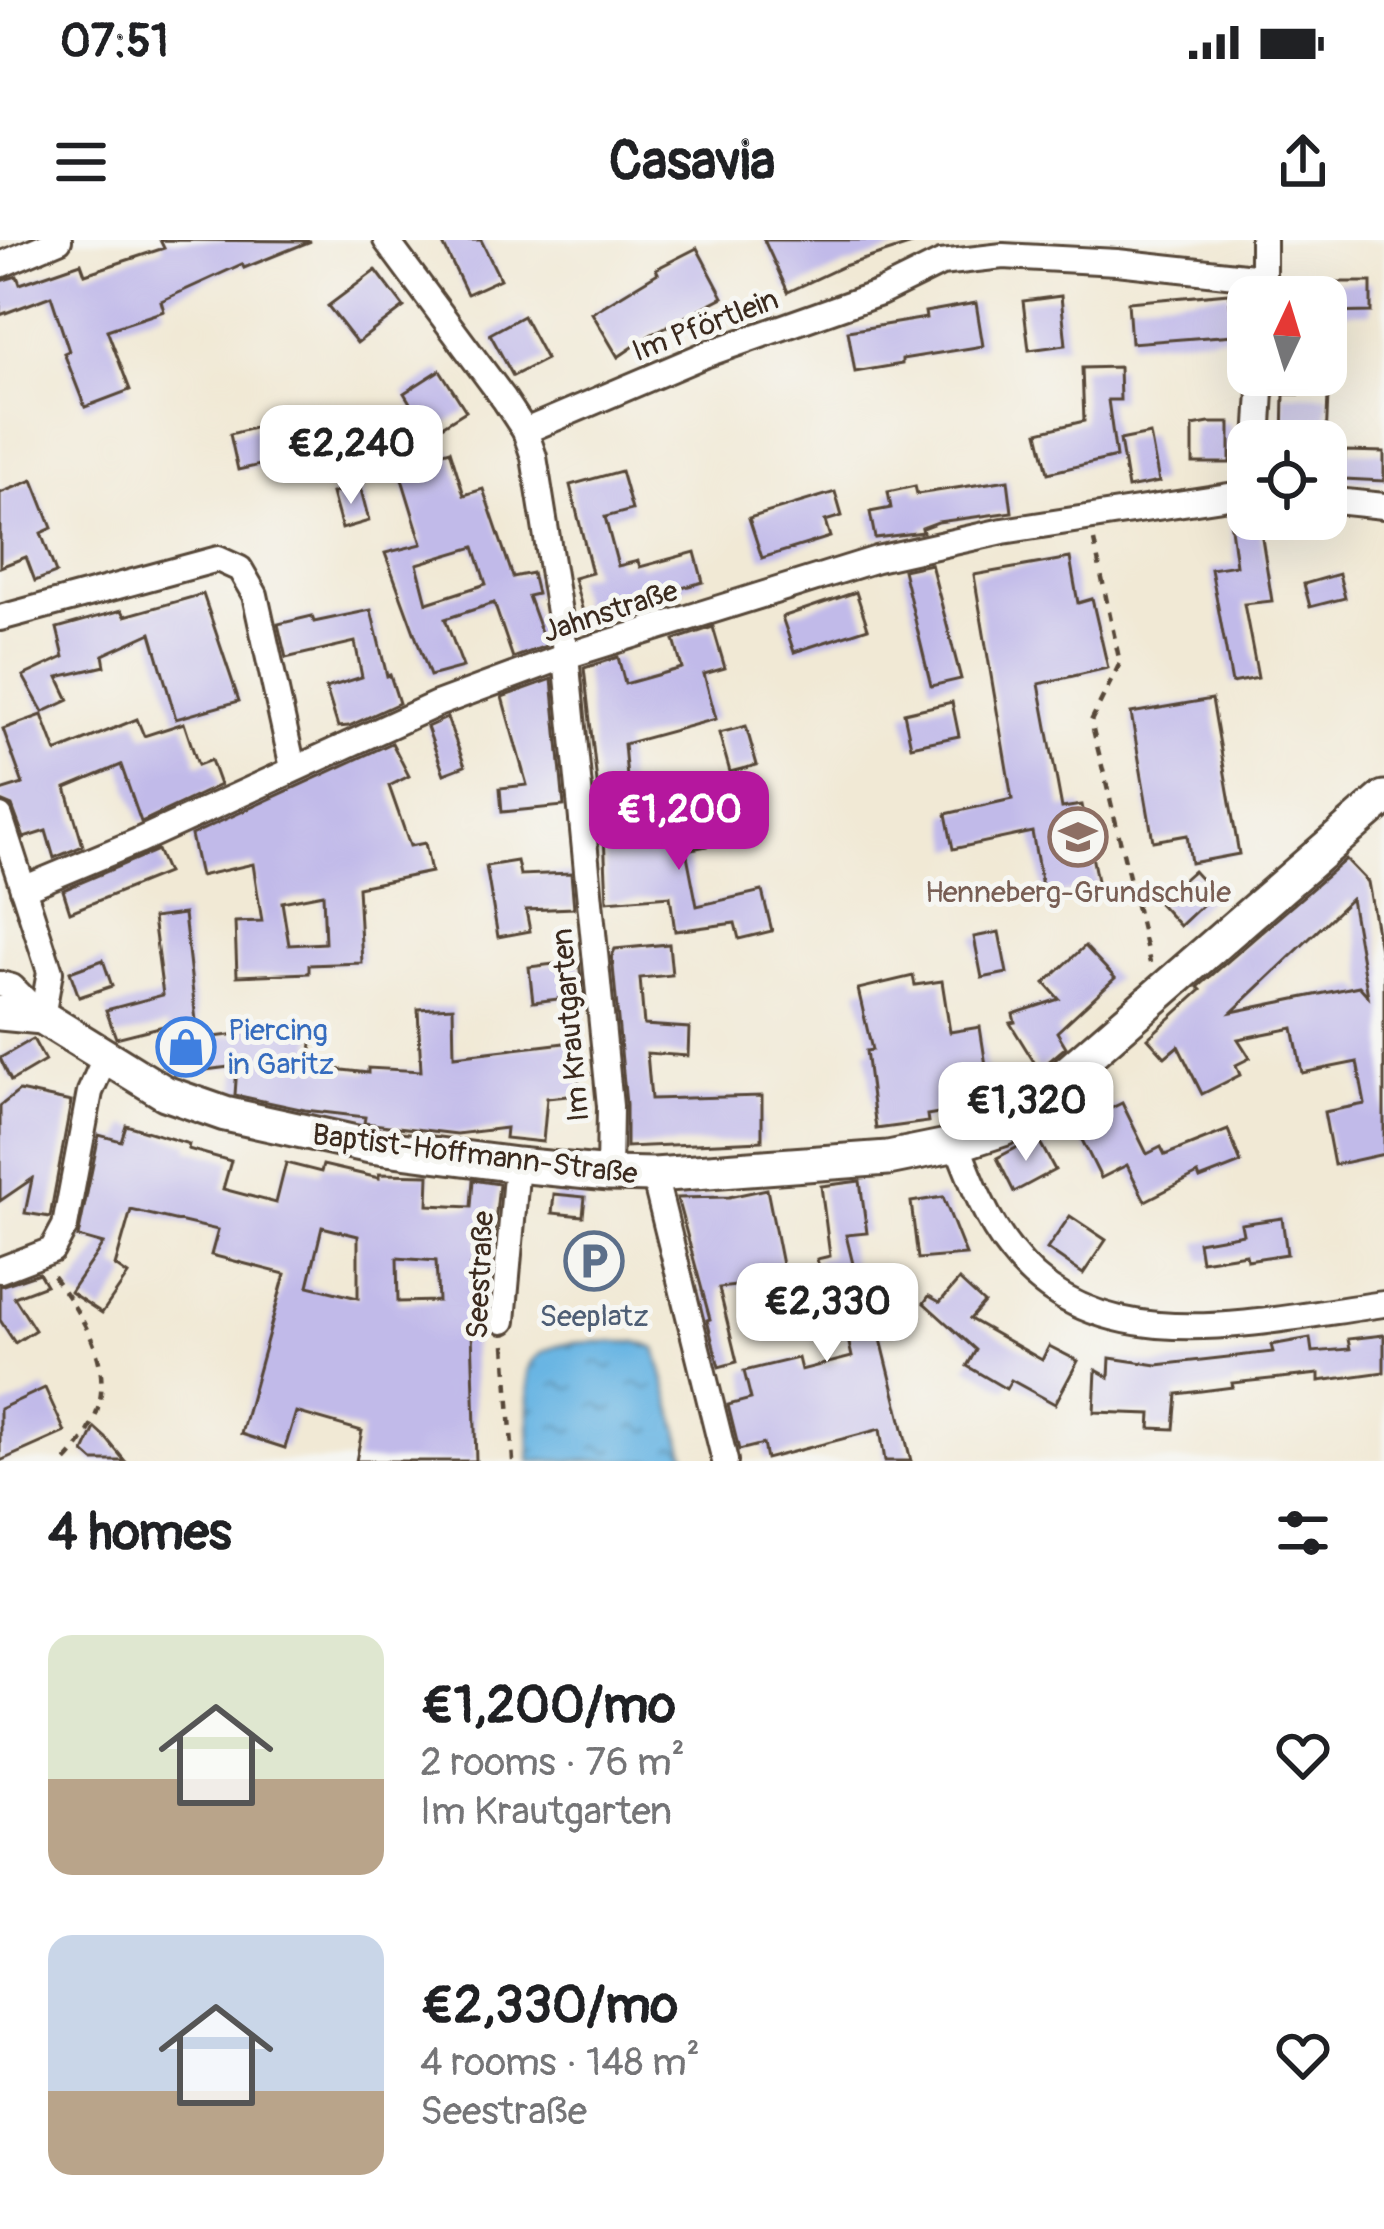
<!DOCTYPE html>
<meta charset="utf-8">
<style>
body{margin:0;font-family:Pangolin,sans-serif;background:#f2f2f2;color:#202124;height:100vh;display:flex;flex-direction:column;font-size:45px;white-space:nowrap}
*{box-sizing:border-box;margin:0}
p{font-size:39px;color:#757577}
.icon{flex:none;width:66px;height:66px;fill:none;stroke:currentColor;stroke-width:2;stroke-linecap:round;stroke-linejoin:round}
.map{position:relative;height:1221px;overflow:hidden}
.sheet{display:flex;flex-direction:column;background:#fff;flex:1}
.sheet>*{flex:none}
.needle{width:78px;rotate:4deg}
.controls{position:absolute;left:1227px;top:36px;display:grid;gap:24px}
.controls a{display:grid;place-items:center;width:120px;height:120px;border-radius:24px;background:#fff;box-shadow:0 12px 48px #0002;font-size:60px}
.price{position:absolute;translate:-50% -102px;padding:0 27px;border-radius:24px;background:#fff;color:#222;font-size:39px;line-height:78px;filter:drop-shadow(0 3px 6px #0008)}
.price::after{content:'';position:absolute;left:50%;top:72px;width:36px;height:27px;margin-left:-18px;background:inherit;clip-path:polygon(0 0,100% 0,50% 100%)}
.price.on{background:#b5179e;color:#fff}
ul{padding:0;list-style:none}
li{display:flex;align-items:center;gap:36px;height:300px;padding:0 48px}
li span{display:grid;place-items:center;flex:none;width:336px;height:240px;border-radius:24px;color:#555}
li>.icon{margin-inline-start:auto}
span .icon{width:144px;height:144px;fill:#fffc;stroke-width:1}
li b{font-size:51px}
h2{display:flex;justify-content:space-between;align-items:center;height:144px;padding:0 48px;font-size:51px}
.status{display:flex;justify-content:space-between;align-items:center;height:84px;padding:0 60px;background:#fff;direction:ltr}
.status svg{height:33px;fill:currentColor}
header{display:flex;justify-content:space-between;align-items:center;height:156px;padding:0 48px;background:#fff;font-size:54px;font-weight:800}
.map>svg:first-child{display:block}
.water{fill:url(#water-ripples);stroke:#527080;stroke-width:3}
.building{fill:#c1bae9;fill-rule:evenodd}
.lines{fill:none;stroke-linecap:round;stroke-linejoin:round}
.street-casing{stroke:#564739;stroke-width:30}
.secondary-casing{stroke:#564739;stroke-width:39}
.path{stroke:#564739;stroke-width:4.5;stroke-dasharray:9 9;stroke-linecap:butt}
.street{stroke:#fff;stroke-width:24}
.secondary{stroke:#fff;stroke-width:33}
.labels{text-anchor:middle;stroke-width:10;stroke-linejoin:round;paint-order:stroke}
.street-label{font-size:30px;fill:#3b2a1e;stroke:#f6f6f2}
.education-label{font-size:30px;fill:#785e54;stroke:#f6f6f2}
.shop-label{font-size:30px;fill:#366cbe;stroke:#f6f6f2;text-anchor:start}
.service-label{font-size:30px;fill:#4e5e75;stroke:#f6f6f2}
</style>
<div class="status"><b>07:51</b><svg viewBox="0 0 49 12"><path d="M0 12V9h3v3zM5 12V6h3v6zM10 12V3h3v9zM15 12V0h3v12zM26 1h20v11H26zM47 4h2v5h-2z"/></svg></div>
<header><svg class="icon" aria-label="menu" viewBox="0 0 24 24"><path d="M4 6h16M4 12h16M4 18h16"/></svg>Casavia<svg class="icon" aria-label="share" viewBox="0 0 24 24"><path d="M12 15V3M7 8l5-5 5 5M5 13v7h14v-7"/></svg></header>
<div class="map">
<svg width="1384" height="1221" viewBox="0 0 1384 1221">
<defs>
<pattern id="water-ripples" width="26" height="14" patternUnits="userSpaceOnUse" patternTransform="scale(3)"><rect width="26" height="14" fill="#69b5e3"/><path d="M2 4q2-2 4 0t4 0M15 11q2-2 4 0t4 0" fill="none" stroke="#5893b7"/></pattern>
</defs>
<rect width="100%" height="100%" fill="#f6f6f2"/>
<filter id="ink" filterUnits="userSpaceOnUse"><feTurbulence type="fractalNoise" baseFrequency=".00833" numOctaves="2"/><feDisplacementMap in="SourceGraphic" scale="24" xChannelSelector="R" yChannelSelector="G"/><feConvolveMatrix kernelMatrix="1 2 1 2 8 2 1 2 1" color-interpolation-filters="sRGB"/></filter>
<filter id="wash" filterUnits="userSpaceOnUse"><feTurbulence type="fractalNoise" baseFrequency=".004" numOctaves="4" result="noise"/><feDisplacementMap in="SourceGraphic" scale="48" xChannelSelector="R" yChannelSelector="G"/><feGaussianBlur stdDeviation="2.7" result="paint"/><feColorMatrix in="noise" values="0 0 0 0 0 0 0 0 0 0 0 0 0 0 0 0 0 1.4 0 .05"/><feComposite in="paint" operator="in"/></filter>
<g filter="url(#wash)">
<rect width="100%" height="100%" fill="#f1e9d5"/>
<path class="water" d="M637,1102L656,1109L687,1221H530L528,1129C544,1093 603,1104 637,1102Z"/>
<g id="blocks">
<g class="building">
<polygon points="160,0 311,1 244,28 242,24 161,61 164,71 107,90 130,150 85,167 64,113 69,111 51,56 0,75 0,41 17,36 20,44 81,23 85,34 164,8"/>
<polygon points="441,0 481,0 500,39 467,54"/>
<polygon points="764,0 911,0 912,4 844,26 788,52"/>
<polygon points="697,8 723,57 652,94 618,117 592,73 658,33 656,29"/>
<polygon points="376,30 404,67 357,103 328,66"/>
<polygon points="1326,42 1371,42 1371,72 1326,73"/>
<polygon points="1229,53 1233,95 1131,103 1128,62"/>
<polygon points="1061,56 1066,105 1029,110 1023,61"/>
<polygon points="976,63 983,106 902,119 902,124 855,132 848,91 926,78 925,72"/>
<polygon points="523,76 546,119 513,136 490,94"/>
<polygon points="1119,127 1120,160 1108,160 1116,217 1048,233 1038,192 1084,181 1082,128"/>
<polygon points="440,130 466,171 429,194 404,153"/>
<polygon points="1284,154 1328,155 1326,201 1283,201"/>
<polygon points="274,183 283,220 238,230 230,194"/>
<polygon points="1209,183 1230,183 1230,223 1193,223 1193,186"/>
<polygon points="1150,194 1159,242 1128,248 1120,200"/>
<path d="M450,210L464,255L483,249L513,337L532,333L537,354L528,356L546,406L513,418L494,363L445,379L463,427L430,436L385,313L422,304L398,226ZM474,307L486,344L427,363L417,324Z"/>
<polygon points="1345,211 1384,212 1384,241 1344,239"/>
<polygon points="621,231 632,270 605,277 618,326 638,321 640,327 695,312 703,342 584,376 574,338 592,333 570,245"/>
<polygon points="33,240 52,288 41,293 56,333 35,341 26,317 0,327 0,253"/>
<polygon points="1008,240 1012,272 938,282 922,288 923,292 875,298 870,272 891,268 888,252 915,246 917,254"/>
<polygon points="360,246 369,281 342,289 332,253"/>
<polygon points="835,252 842,276 825,281 830,297 762,318 749,278"/>
<polygon points="1248,270 1248,279 1259,279 1272,361 1244,364 1258,438 1232,443 1211,329 1236,325 1229,273"/>
<polygon points="1070,318 1078,363 1092,359 1108,428 1039,444 1062,568 1082,565 1098,646 1044,657 1032,592 953,609 946,574 1012,559 974,335"/>
<polygon points="931,324 961,439 931,446 903,330"/>
<polygon points="1339,334 1345,358 1310,367 1304,344"/>
<polygon points="856,352 868,388 794,412 782,377"/>
<polygon points="203,354 239,461 176,479 151,393 103,415 105,426 58,437 69,460 43,472 23,436 64,417 57,388 122,370 125,376"/>
<polygon points="371,370 387,436 390,435 399,463 349,486 338,487 326,448 362,437 355,402 286,418 278,384 312,376 314,382"/>
<polygon points="713,387 725,428 704,434 716,479 624,504 629,561 600,569 584,428 618,417 625,444 682,428 674,400"/>
<polygon points="552,439 564,566 502,572 500,548 527,545 502,457"/>
<polygon points="1212,459 1239,614 1191,623 1187,595 1153,601 1131,473"/>
<polygon points="952,462 959,496 911,506 904,473"/>
<polygon points="42,475 56,512 137,479 144,496 184,483 198,525 211,520 220,545 141,582 121,525 66,548 83,606 54,618 46,591 24,598 12,566 0,561 0,551 23,544 3,489"/>
<polygon points="447,478 465,526 444,534 427,487"/>
<polygon points="746,486 757,525 730,532 719,493"/>
<path d="M392,503L409,536L389,546L410,606L425,603L431,632L358,647L362,723L309,725V733L237,736L235,682L262,681L253,624L200,636L191,595ZM323,654L325,703L289,705L282,662Z"/>
<polygon points="731,569 738,600 686,610 697,666 762,651 772,691 739,699 735,683 675,691 670,656 607,661 604,595"/>
<polygon points="157,610 167,633 70,672 63,650"/>
<path d="M1346,619L1368,642L1384,732V914L1334,925L1324,872L1365,864L1357,822L1302,833L1293,788L1238,799L1250,818L1236,825L1240,835L1202,854L1178,806L1165,817L1148,798L1201,750L1198,747ZM1351,659L1368,756L1359,746L1232,772Z"/>
<polygon points="517,621 520,635 571,633 574,668 526,670 530,691 498,697 486,626"/>
<polygon points="1193,631 1214,654 1180,686 1158,662"/>
<polygon points="184,674 198,799 238,794 238,784 314,788 309,826 368,833 368,828 421,831 418,769 453,767 454,816 573,802 580,855 547,858 543,902 505,898 506,888 457,894 364,883 365,877 305,870 235,855 237,826 174,834 167,785 116,798 106,770 163,755 153,678"/>
<polygon points="999,692 1007,733 982,738 974,697"/>
<polygon points="669,704 672,735 640,738 644,785 689,788 688,816 647,813 651,859 762,856 762,901 626,907 626,864 612,716 615,709"/>
<polygon points="1085,706 1115,738 1057,792 1066,807 1039,830 1010,783 1015,782 1013,774 1059,759 1045,743"/>
<polygon points="103,720 112,746 79,757 70,732"/>
<polygon points="579,721 583,756 533,762 529,727"/>
<polygon points="913,736 915,745 942,741 950,792 980,787 992,864 927,875 928,882 876,889 866,811 872,810 858,749"/>
<polygon points="33,799 45,821 11,841 0,818"/>
<polygon points="19,851 71,862 50,977 25,973 32,939 0,961 0,866"/>
<polygon points="1122,863 1147,914 1161,907 1165,915 1228,890 1241,923 1200,939 1198,934 1145,961 1127,925 1101,938 1075,886"/>
<path d="M126,885L189,904L188,909L231,921L223,949L276,963L286,923L321,932L323,925L379,938V934L429,935L428,965L471,967L473,940L499,944L494,994L478,993V1025H470L476,1221H356L362,1191L296,1172L285,1208L241,1194L285,1034L211,1015L218,990L131,970L115,1026L128,1035L102,1073L70,1052L103,1004L78,997L99,895L121,901ZM322,987L358,996V1058L308,1046ZM397,1018L436,1021L438,1061L398,1062Z"/>
<polygon points="1037,897 1055,930 1014,952 997,918"/>
<polygon points="860,941 867,993 846,995 870,1094 879,1091 911,1221 885,1221 880,1189 766,1219 763,1204 739,1210 728,1165 751,1159 744,1131 798,1118 801,1130 852,1117 841,1068 830,1071 817,1019 830,1016 821,946"/>
<polygon points="767,949 785,1040 719,1048 737,1122 719,1127 707,1080 710,1079 677,958 729,957"/>
<polygon points="554,954 585,957 583,976 552,973"/>
<polygon points="943,957 966,1015 918,1019 911,962"/>
<polygon points="1070,976 1106,1000 1083,1034 1047,1009"/>
<polygon points="1282,978 1287,1014 1247,1020 1246,1014 1201,1021 1198,1002 1243,994 1241,984"/>
<polygon points="39,1033 46,1045 14,1057 35,1090 15,1103 0,1080 0,1046"/>
<polygon points="959,1040 984,1063 970,1079 1042,1120 1049,1106 1078,1121 1055,1164 1011,1140 1006,1149 967,1126 976,1110 924,1063 929,1056 940,1062"/>
<polygon points="1384,1095 1384,1132 1319,1141 1319,1134 1232,1143 1233,1147 1177,1154 1174,1189 1150,1188 1151,1174 1094,1172 1096,1130 1109,1137 1110,1118 1157,1125 1273,1112 1271,1105 1310,1098 1312,1112 1350,1109 1348,1099"/>
<polygon points="45,1148 65,1192 0,1221 0,1169"/>
<polygon points="95,1188 106,1198 125,1221 94,1221 84,1212"/>
</g>
</g>
</g>
<g filter="url(#ink)">
<use href="#blocks" fill-opacity="0" stroke="#564739" stroke-width="3"/>
<g class="lines">
<g class="street-casing">
<g id="street">
<polyline points="386,0 504,159 525,191 534,217 566,416 610,866 609,934"/>
<polyline points="1263,0 1263,57"/>
<polyline points="0,25 59,0"/>
<polyline points="525,191 704,115 880,53 941,23 1003,16 1117,22 1263,38"/>
<polyline points="1258,201 1262,135"/>
<polyline points="1326,260 1384,266"/>
<polyline points="0,378 218,319 240,329 255,355 293,528"/>
<polyline points="0,577 50,732 42,777"/>
<polyline points="23,649 138,601 437,464 566,416 877,319 1003,291 1248,253"/>
<polyline points="0,744 12,747 42,777"/>
<path d="M957,904C971,941 986,980 1011,1011C1098,1125 1262,1080 1384,1064"/>
<polyline points="654,935 725,1221"/>
<polyline points="0,1030 52,1010 65,986 90,852 105,818"/>
<polyline points="503,1081 517,925"/>
</g>
</g>
<g class="secondary-casing">
<polyline id="secondary" points="0,773 42,777 165,853 225,874 370,906 517,925 609,934 654,935 888,918 957,904 1003,889 1384,558"/>
</g>
<g class="path">
<polyline points="1094,301 1120,423 1091,481 1150,723"/>
<path d="M53,1036C99,1098 128,1155 66,1221"/>
<polyline points="505,1105 513,1221"/>
</g>
<use href="#street" class="street"/>
<use href="#secondary" class="secondary"/>
</g>
</g>
<defs>
<g id="school-ring" transform="scale(3)"><circle r="9.5" fill="#f6f6f2" stroke="#8d6e63" stroke-width="1.5"/><path d="M0-5L7-2L0 1L-7-2ZM-4 1L0 2.5L4 1V4Q0 6-4 4Z" fill="#8d6e63"/></g>
<g id="shop-ring" transform="scale(3)"><circle r="9.5" fill="#f6f6f2" stroke="#3f7fe0" stroke-width="1.5"/><path d="M-5-2.5h2.3a2.7 3.5 0 0 1 5.4 0H5L5.5 6h-11ZM-1.5-2.5h3a1.5 2.3 0 0 0-3 0Z" fill="#3f7fe0"/></g>
<g id="parking-ring" transform="scale(3)"><circle r="9.5" fill="#f6f6f2" stroke="#5c6f8a" stroke-width="1.5"/><path d="M-3.5-5.5H1a3.5 3.5 0 0 1 0 7H-1V5.5H-3.5ZM-1-3.4V-.6H.8a1.4 1.4 0 0 0 0-2.8Z" fill="#5c6f8a"/></g>
</defs>
<g fill-rule="evenodd">
<use href="#school-ring" x="1078" y="597"/>
<use href="#shop-ring" x="186" y="807"/>
<use href="#parking-ring" x="594" y="1021"/>
</g>
<g class="labels">
<g class="street-label">
<text transform="translate(705 85) rotate(-21)" y="10">Im Pförtlein</text>
<text transform="translate(610 371) rotate(-18)" y="10">Jahnstraße</text>
<text transform="translate(570 785) rotate(-95)" y="10">Im Krautgarten</text>
<text transform="translate(475 914) rotate(7)" y="10">Baptist-Hoffmann-Straße</text>
<text transform="translate(480 1035) rotate(-87)" y="10">Seestraße</text>
</g>
<g class="education-label">
<text x="1078" y="662">Henneberg-Grundschule</text>
</g>
<g class="shop-label">
<text x="228" y="800">Piercing<tspan x="228" dy="34">in Garitz</tspan></text>
</g>
<g class="service-label">
<text x="594" y="1086">Seeplatz</text>
</g>
</g>
</svg>
<div class="controls">
<a><svg class="needle" viewBox="-14 -14 28 28"><path d="M0-13l5 13h-10z" fill="#e53935"/><path d="M0 13l5-13h-10z" fill="#757577"/></svg></a>
<a><svg class="icon" aria-label="locate" viewBox="0 0 24 24"><circle cx="12" cy="12" r="6"/><path d="M12 2v4M12 18v4M2 12h4M18 12h4"/></svg></a>
</div>
<b class="price" style="left:351px;top:267px">€2,240</b>
<b class="price on" style="left:679px;top:633px">€1,200</b>
<b class="price" style="left:1026px;top:924px">€1,320</b>
<b class="price" style="left:827px;top:1125px">€2,330</b>
</div>
<section class="sheet">
<h2>4 homes<svg class="icon" aria-label="filters" viewBox="0 0 24 24"><path d="M4 7h16M4 17h16"/><circle cx="9" cy="7" r="2"/><circle cx="15" cy="17" r="2"/></svg></h2>
<ul>
<li><span style="background:linear-gradient(#dfe7d0 60%,#b9a48a 0)"><svg class="icon" aria-label="home" viewBox="0 0 24 24"><path d="M3 11l9-7 9 7M6 9v11h12V9"/></svg></span><div><b>€1,200/mo</b><p>2 rooms · 76 m²</p><p>Im Krautgarten</p></div><svg class="icon" aria-label="heart" viewBox="0 0 24 24"><path d="M12 20l-8-8c-3-5 5-10 8-4 3-6 11-1 8 4z"/></svg></li>
<li><span style="background:linear-gradient(#c9d6e8 65%,#b9a48a 0)"><svg class="icon" aria-label="home" viewBox="0 0 24 24"><path d="M3 11l9-7 9 7M6 9v11h12V9"/></svg></span><div><b>€2,330/mo</b><p>4 rooms · 148 m²</p><p>Seestraße</p></div><svg class="icon" aria-label="heart" viewBox="0 0 24 24"><path d="M12 20l-8-8c-3-5 5-10 8-4 3-6 11-1 8 4z"/></svg></li>
</ul>
</section>
